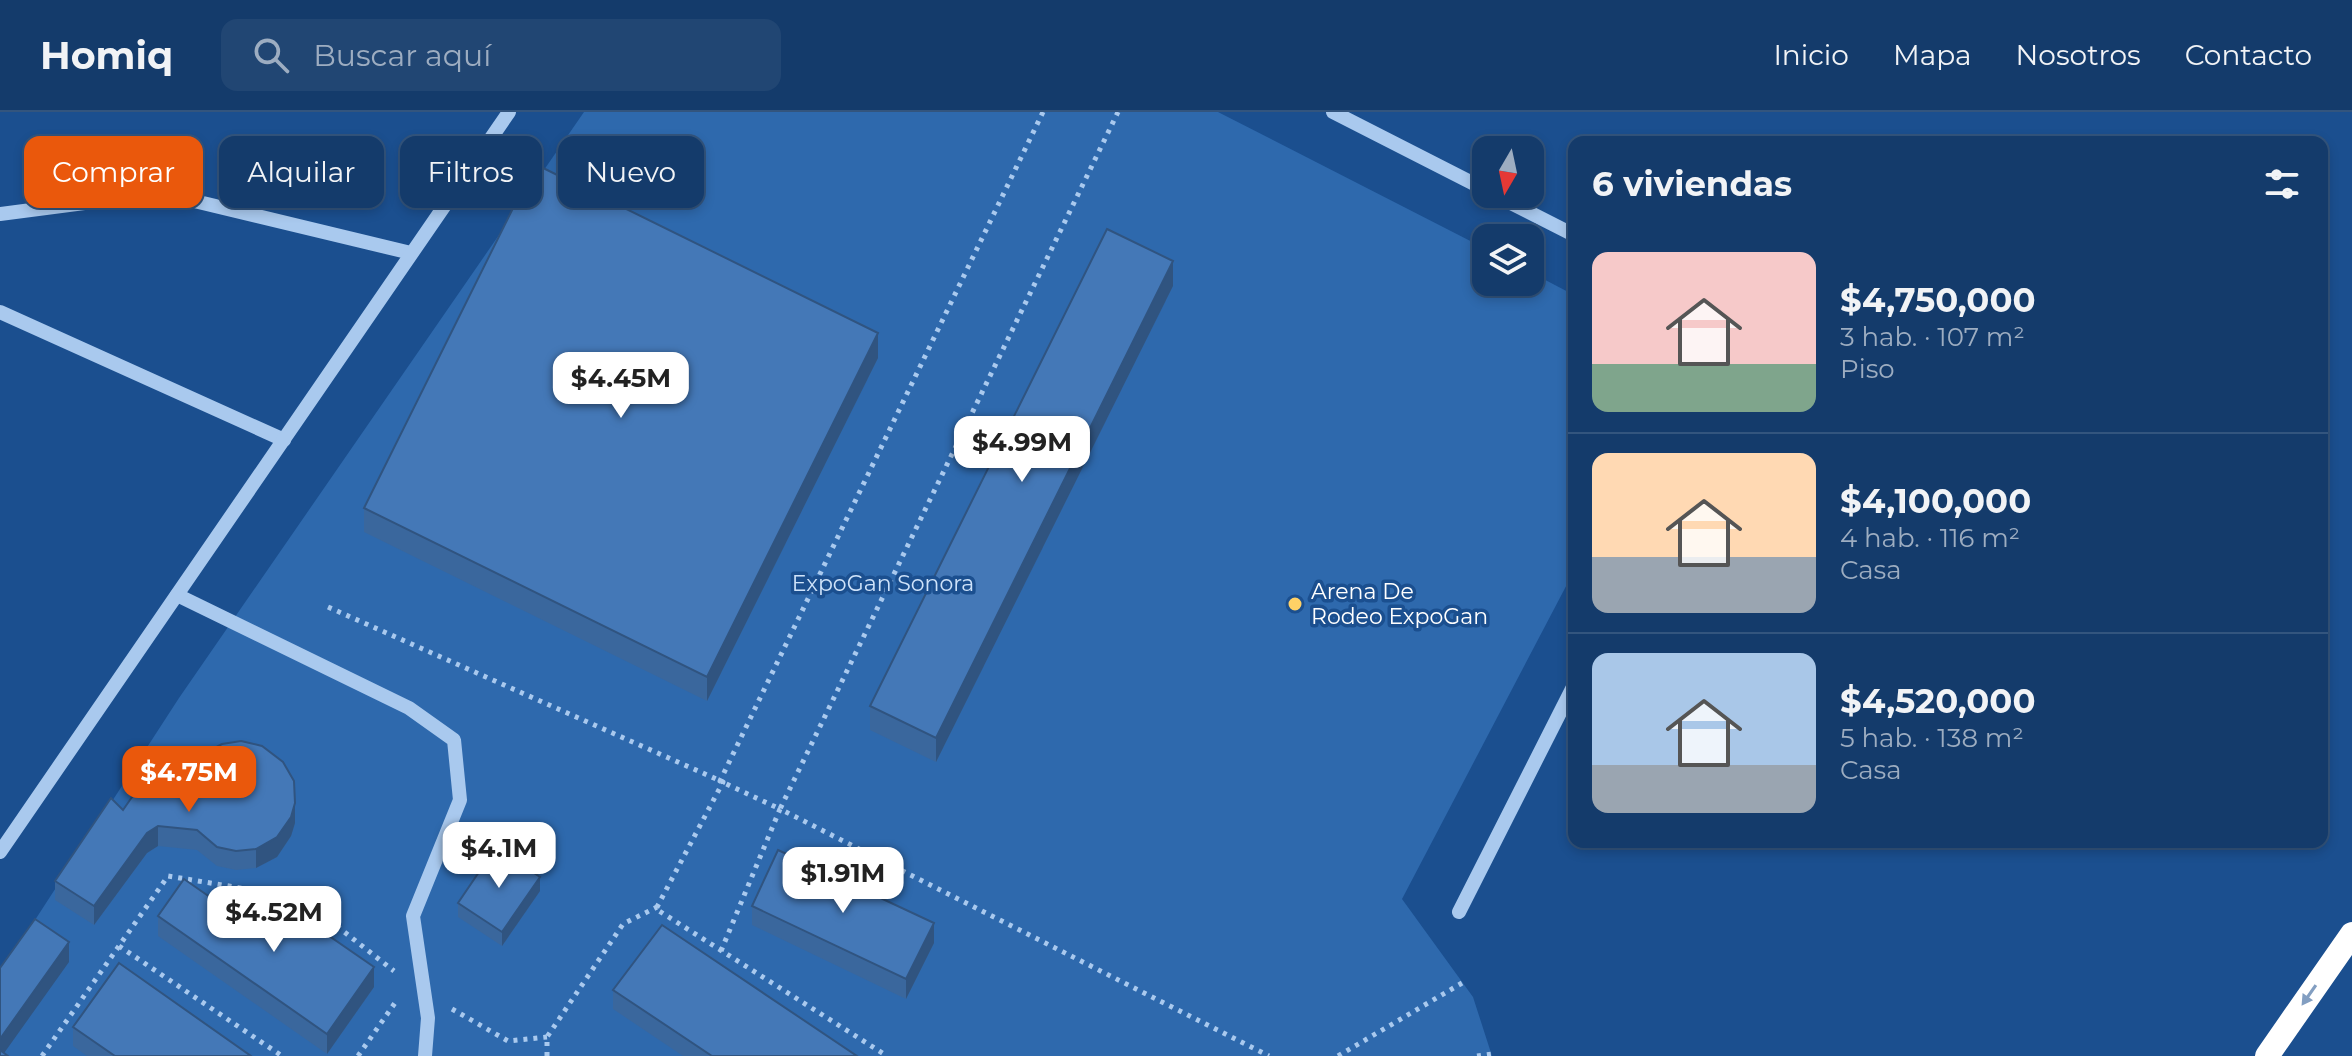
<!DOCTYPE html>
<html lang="es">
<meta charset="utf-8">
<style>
body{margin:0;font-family:Montserrat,sans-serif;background:#214673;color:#f1f3f6;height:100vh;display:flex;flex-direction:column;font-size:30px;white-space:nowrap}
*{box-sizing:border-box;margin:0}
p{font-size:26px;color:#9dadc1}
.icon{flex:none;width:44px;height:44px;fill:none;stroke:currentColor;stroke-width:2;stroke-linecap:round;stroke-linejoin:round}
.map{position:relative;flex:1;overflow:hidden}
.details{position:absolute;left:1568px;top:24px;width:760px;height:712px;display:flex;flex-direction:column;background:#143b6b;border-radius:16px;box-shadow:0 4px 12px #0003,0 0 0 2px #33557e}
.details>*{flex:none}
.banner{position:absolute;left:24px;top:24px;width:760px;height:72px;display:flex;gap:16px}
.needle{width:52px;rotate:189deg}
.fabs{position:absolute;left:1472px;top:24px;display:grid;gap:16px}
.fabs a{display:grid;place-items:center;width:72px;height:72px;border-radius:16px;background:#143b6b;box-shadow:0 4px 12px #0003,0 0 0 2px #33557e;font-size:40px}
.price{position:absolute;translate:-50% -68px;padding:0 18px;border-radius:16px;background:#fff;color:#222;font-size:26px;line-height:52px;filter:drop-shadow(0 2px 4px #0008)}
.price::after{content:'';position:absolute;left:50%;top:48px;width:24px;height:18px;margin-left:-12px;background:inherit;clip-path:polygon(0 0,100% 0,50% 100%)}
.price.selected{background:#ea580c;color:#fff}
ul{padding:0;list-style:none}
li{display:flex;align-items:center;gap:24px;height:200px;padding:0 24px}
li+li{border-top:2px solid #33557e}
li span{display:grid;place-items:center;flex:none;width:224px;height:160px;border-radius:16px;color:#555}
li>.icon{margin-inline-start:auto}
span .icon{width:96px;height:96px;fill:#fffc;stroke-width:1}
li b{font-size:34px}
h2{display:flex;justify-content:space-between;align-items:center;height:96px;padding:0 24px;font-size:34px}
.pill{padding:0 28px;border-radius:16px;background:#143b6b;box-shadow:0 4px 12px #0003,0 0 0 2px #33557e;font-size:28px;line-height:72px}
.pill.selected{background:#ea580c;color:#fff}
header{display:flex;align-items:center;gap:48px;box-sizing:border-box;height:112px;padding:0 40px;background:#143b6b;border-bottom:2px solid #33557e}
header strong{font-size:38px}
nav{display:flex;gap:44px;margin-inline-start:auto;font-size:28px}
.search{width:560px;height:72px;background:#214673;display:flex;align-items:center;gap:20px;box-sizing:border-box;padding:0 28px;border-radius:16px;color:#9dadc1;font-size:30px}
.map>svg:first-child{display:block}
.green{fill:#2e69ad}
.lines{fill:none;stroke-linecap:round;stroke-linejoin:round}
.path{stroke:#a9c9ee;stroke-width:5;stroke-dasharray:4 6;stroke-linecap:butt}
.minor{stroke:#a9c9ee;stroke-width:14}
.highway{stroke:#fff;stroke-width:24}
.wall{fill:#3a679d}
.shaded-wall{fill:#305480}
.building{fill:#4478b7;stroke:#305480;stroke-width:2}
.oneway{fill:#829ec1}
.poi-dot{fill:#ffd166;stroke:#1b4f8f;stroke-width:3}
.labels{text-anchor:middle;stroke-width:7;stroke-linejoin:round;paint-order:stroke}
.park-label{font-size:22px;fill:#cfe3fa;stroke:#1b4f8f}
.poi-label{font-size:22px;fill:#fff;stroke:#1b4f8f;text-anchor:start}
</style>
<header>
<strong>Homiq</strong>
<div class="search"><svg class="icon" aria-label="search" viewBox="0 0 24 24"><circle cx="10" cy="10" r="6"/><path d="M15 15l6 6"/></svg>Buscar aquí</div>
<nav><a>Inicio</a><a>Mapa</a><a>Nosotros</a><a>Contacto</a></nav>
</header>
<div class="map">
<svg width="2352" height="944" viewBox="0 0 2352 944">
<rect width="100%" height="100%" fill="#1b4f8f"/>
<polygon class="green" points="584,0 1218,0 1486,137 1486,170 1530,170 1530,160 1574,183 1574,459 1402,787 1473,885 1492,944 0,944 0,862 179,586"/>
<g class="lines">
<g class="path">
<polyline points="1043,0 720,669 780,697 1118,0"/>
<polyline points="328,495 723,670 656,797 887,944"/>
<polyline points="119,834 282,944"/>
<polyline points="721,839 780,697 1269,944"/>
<polyline points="452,897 508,929 547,925"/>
<polyline points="42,944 168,764 301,786 394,859"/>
<polyline points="358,944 397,888"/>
<polyline points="547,944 547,925 623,812 657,795"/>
<polyline points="1338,944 1462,871"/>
<polyline points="1477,944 1492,942"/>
</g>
<g class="minor">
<polyline points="1333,0 1486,78"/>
<polyline points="1493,82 1574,123"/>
<polyline points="0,102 161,81 411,141"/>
<polyline points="0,200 284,328"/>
<polyline points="177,483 409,596 454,628 460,688 413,804 428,906 425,944"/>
<polyline points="0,740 509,0"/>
<polyline points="1459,800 1574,573"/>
</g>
<polyline class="highway" points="2267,944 2352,822"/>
</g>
<g class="wall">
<polygon points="1173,174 936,650 870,618 870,594"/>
<polygon points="878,246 707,589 364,420 364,396"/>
<polygon points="185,674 295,711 291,724 277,745 256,756 236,758 217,754 197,738 158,734 147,741 94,813 55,788 55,769 123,698"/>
<polygon points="540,779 502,834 458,805 458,791"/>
<polygon points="752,794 934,831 906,887 752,813"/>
<polygon points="158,804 253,815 374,875 327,942 158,824"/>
<polygon points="613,878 857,944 683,944 613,897"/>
<polygon points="73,915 251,944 87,944 73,934"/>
</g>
<g class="shaded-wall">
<polygon points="1173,149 1173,174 936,650 936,626"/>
<polygon points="878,221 878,246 707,589 707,565"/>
<polygon points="295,691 295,711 291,724 277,745 256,756 256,737"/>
<polygon points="158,714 158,734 147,741 94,813 94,794 147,721"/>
<polygon points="540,765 540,779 502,834 502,820"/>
<polygon points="934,811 934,831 906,887 906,867"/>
<polygon points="69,830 69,850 2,944 0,944 0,927"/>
<polygon points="374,855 374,875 327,942 327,922"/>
</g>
<g class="building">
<polygon points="535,52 878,221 707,565 364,396"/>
<polygon points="1107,117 1173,149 936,626 870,594"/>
<polygon points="241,629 262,634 283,650 294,669 295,691 291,705 277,725 256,737 236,739 217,735 197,718 158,714 147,721 94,794 55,769 111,686 123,698 141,672 185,674 193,655 205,641 222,632"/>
<polygon points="496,735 540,765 502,820 458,791"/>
<polygon points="778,738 934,811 906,867 752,794"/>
<polygon points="184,767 253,815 274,786 374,855 327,922 158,804"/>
<polygon points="35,807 69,830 0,927 0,856"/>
<polygon points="662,813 857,944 712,944 613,878"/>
<polygon points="119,851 251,944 115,944 73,915"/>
<polygon points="0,938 8,944 0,944"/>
</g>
<defs><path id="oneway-solid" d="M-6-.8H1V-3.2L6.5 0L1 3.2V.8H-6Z" transform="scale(2)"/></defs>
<use class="oneway" href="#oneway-solid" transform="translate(2309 883) rotate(125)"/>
<circle class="poi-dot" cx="1295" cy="492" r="8"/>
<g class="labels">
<g class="park-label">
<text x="883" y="479">ExpoGan Sonora</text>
</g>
<g class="poi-label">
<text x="1311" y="487">Arena De<tspan x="1311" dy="25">Rodeo ExpoGan</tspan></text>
</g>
</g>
</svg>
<div class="fabs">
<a><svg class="needle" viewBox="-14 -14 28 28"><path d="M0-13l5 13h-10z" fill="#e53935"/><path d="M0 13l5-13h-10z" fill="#9dadc1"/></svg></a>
<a><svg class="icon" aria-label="layers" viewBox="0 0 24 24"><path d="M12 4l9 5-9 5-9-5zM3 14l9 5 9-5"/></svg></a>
</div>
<b class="price" style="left:621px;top:308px">$4.45M</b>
<b class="price" style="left:1022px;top:372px">$4.99M</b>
<b class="price selected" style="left:189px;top:702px">$4.75M</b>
<b class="price" style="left:499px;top:778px">$4.1M</b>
<b class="price" style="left:843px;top:803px">$1.91M</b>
<b class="price" style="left:274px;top:842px">$4.52M</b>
<div class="banner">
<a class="pill selected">Comprar</a>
<a class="pill">Alquilar</a>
<a class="pill">Filtros</a>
<a class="pill">Nuevo</a>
</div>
<section class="details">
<h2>6 viviendas<svg class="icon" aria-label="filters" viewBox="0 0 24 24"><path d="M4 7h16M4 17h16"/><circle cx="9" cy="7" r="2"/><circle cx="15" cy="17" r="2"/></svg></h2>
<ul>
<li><span style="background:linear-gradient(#f6c9c9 70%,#7fa58c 0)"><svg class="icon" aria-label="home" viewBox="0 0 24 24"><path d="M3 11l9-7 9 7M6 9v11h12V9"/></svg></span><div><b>$4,750,000</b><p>3 hab. · 107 m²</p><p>Piso</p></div></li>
<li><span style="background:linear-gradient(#ffd9b3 65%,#9aa5b1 0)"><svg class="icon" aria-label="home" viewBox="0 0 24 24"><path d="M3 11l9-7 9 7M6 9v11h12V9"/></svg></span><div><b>$4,100,000</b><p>4 hab. · 116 m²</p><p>Casa</p></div></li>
<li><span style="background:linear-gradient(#a9c7e8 70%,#9aa5b1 0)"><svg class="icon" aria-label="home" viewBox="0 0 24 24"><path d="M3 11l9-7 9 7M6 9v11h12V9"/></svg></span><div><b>$4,520,000</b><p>5 hab. · 138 m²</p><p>Casa</p></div></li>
</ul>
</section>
</div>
